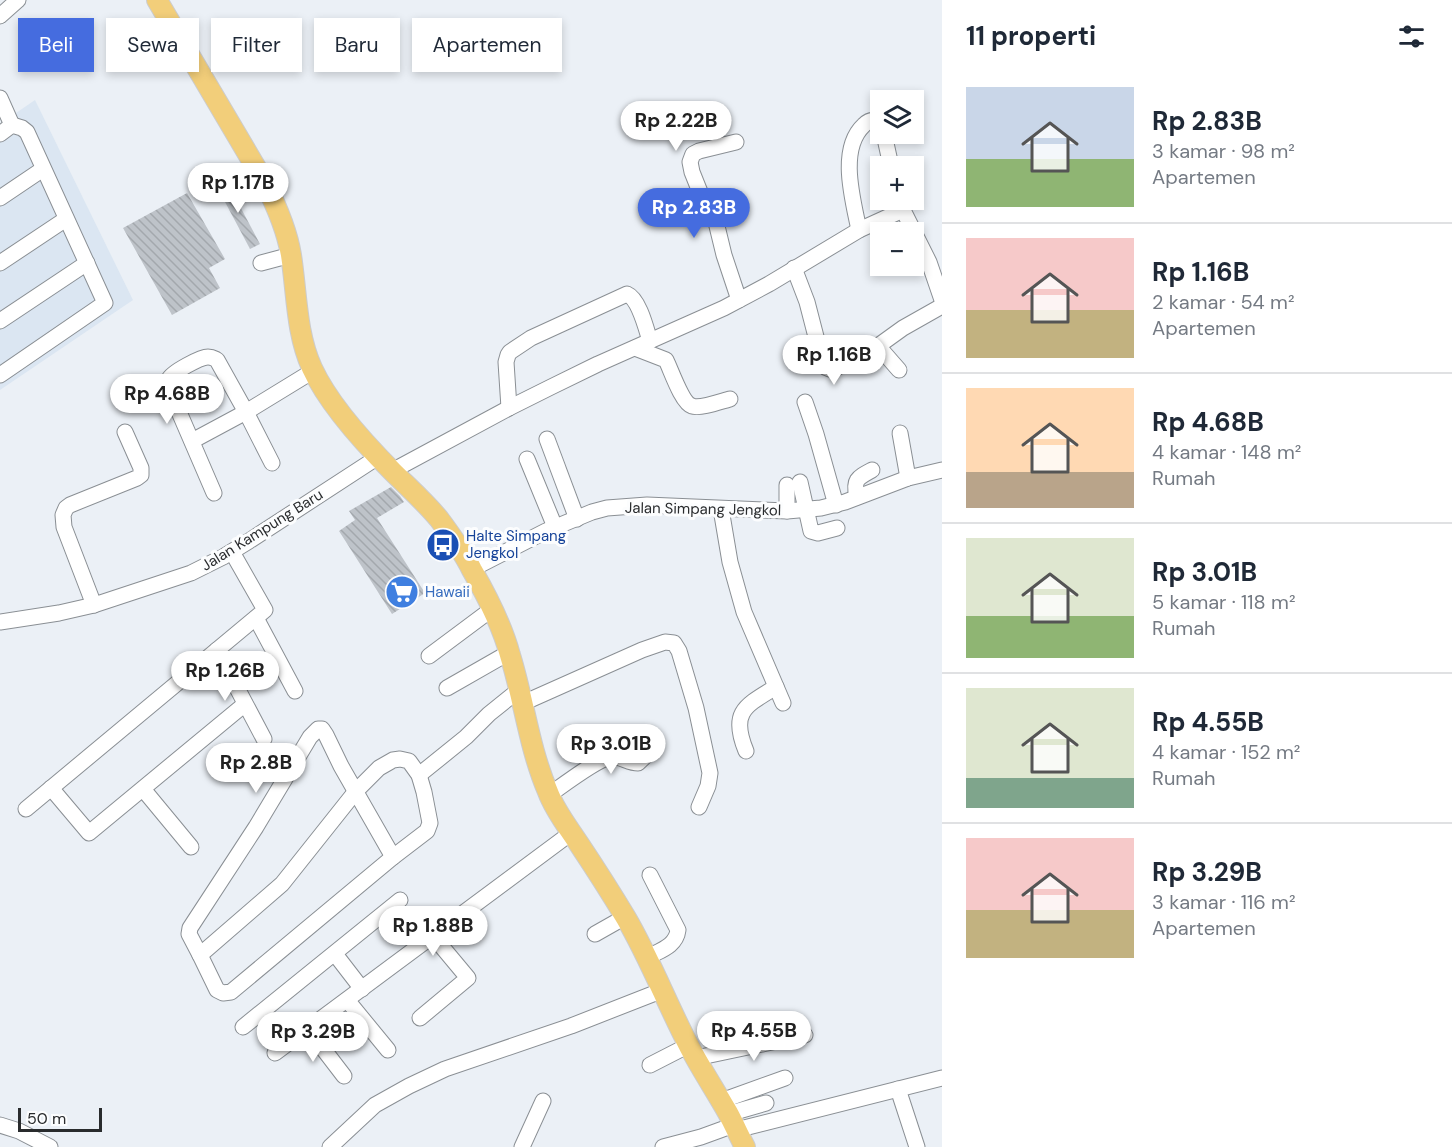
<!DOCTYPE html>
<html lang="id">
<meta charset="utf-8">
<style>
body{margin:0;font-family:"DM Sans",sans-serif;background:#f6f6f7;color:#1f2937;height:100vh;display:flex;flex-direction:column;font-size:22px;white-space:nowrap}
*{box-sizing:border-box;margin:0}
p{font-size:20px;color:#747a83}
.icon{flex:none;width:33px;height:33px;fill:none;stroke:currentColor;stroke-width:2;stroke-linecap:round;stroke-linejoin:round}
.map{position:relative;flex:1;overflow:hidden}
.drawer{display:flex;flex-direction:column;background:#fff;width:510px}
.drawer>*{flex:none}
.banner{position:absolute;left:18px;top:18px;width:570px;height:54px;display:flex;gap:12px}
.buttons{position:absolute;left:870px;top:90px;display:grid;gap:12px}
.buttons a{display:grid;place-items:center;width:54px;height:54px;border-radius:0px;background:#fff;box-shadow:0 3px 9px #0003;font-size:30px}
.scale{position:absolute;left:18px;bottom:15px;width:84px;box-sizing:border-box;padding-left:6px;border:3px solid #292b2d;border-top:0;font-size:16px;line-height:21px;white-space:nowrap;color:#292b2d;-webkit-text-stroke:4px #fcfdfe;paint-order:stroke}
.price{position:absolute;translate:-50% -51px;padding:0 14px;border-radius:21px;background:#fff;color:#222;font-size:20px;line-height:39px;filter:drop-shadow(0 2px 3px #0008)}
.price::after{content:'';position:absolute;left:50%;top:36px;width:18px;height:14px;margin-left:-9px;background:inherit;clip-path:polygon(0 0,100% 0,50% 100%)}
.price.active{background:#456cdf;color:#fff}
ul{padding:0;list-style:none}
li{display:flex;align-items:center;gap:18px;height:150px;padding:0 24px}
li+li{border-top:2px solid #e0e1e3}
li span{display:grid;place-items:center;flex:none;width:168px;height:120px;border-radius:0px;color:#555}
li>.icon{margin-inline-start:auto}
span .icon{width:72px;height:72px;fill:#fffc;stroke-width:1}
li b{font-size:26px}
h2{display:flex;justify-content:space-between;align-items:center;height:72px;padding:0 24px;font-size:26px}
.tag{padding:0 21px;border-radius:0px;background:#fff;box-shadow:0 3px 9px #0003;font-size:21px;line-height:54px}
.tag.active{background:#456cdf;color:#fff}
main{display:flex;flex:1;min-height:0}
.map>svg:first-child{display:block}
.built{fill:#dbe6f2}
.building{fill:url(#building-back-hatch)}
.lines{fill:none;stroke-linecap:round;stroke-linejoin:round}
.minor-casing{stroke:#8a8f94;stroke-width:17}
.major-casing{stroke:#cccccd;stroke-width:22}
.minor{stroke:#fff;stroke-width:15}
.major{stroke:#f2ce7a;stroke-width:20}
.labels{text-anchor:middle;stroke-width:6;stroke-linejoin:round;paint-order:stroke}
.street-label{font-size:15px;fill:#292b2d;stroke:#fcfdfe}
.transit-label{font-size:15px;fill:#164399;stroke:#fcfdfe;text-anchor:start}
.shop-label{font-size:15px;fill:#366cbe;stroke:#fcfdfe;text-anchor:start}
</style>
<main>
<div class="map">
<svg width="942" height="1147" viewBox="0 0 942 1147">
<defs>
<pattern id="building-back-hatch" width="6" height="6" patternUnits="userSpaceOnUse" patternTransform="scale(1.5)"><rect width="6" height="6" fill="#bec3c9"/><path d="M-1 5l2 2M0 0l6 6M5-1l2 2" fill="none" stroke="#a3a8ad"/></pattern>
</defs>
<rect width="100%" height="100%" fill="#ebf0f6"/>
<polygon class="built" points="35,100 133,300 0,390 0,124"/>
<g class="building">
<polygon points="226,180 260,244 250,249 216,185"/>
<polygon points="187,193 225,259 209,268 220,288 172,315 123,228"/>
<polygon points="391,487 400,496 404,502 377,518 425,593 392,614 339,531 355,520 349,511"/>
</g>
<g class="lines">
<g class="minor-casing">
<g id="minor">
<polyline points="0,16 18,0"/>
<polyline points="0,98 12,125"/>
<polyline points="0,134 12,125 22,128 27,132 105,303 0,375"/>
<polyline points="884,134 891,166"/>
<polyline points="736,142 699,151 693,154 690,162 692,172 706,207 716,222 724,255 739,300"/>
<polyline points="0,198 43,169"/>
<polyline points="900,200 903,210 929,262 942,300"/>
<path d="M859,230C853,200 838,149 864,125C869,120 874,119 880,123"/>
<polyline points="0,263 66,219"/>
<polyline points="261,263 291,255"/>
<polyline points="794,268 807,302 822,360 825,367 830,369 836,368 878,346 903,328 942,306"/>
<polyline points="0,321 87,263"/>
<polyline points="878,346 899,370"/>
<path d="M635,348L666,360C671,370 682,403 692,406C700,409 722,401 730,399"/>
<polyline points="805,402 816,434 836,505"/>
<path d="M509,408L506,362L508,355L510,352L531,338L627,294C639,299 646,328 650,341"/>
<polyline points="900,433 908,478"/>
<polyline points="547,439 577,519"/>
<polyline points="192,441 246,412 313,371"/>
<polyline points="527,459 555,527"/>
<polyline points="392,471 509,408 551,387 598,364 724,308 769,284 859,230 903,210"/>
<polyline points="800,482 811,531 818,533 837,528"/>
<polyline points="787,485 787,511"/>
<path d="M214,493L173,398C171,393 167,384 169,379C172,372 201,357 208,357C213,357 213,358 217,360L246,412L272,463"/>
<path d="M857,497C853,480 857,478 872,470"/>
<polyline points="721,509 730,562 744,612 783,703"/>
<polyline points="472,569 546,531 592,512 607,508 647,505 787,511 821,508 845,502 908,478 942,470"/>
<polyline points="94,605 64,527 63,515 66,508 70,505 137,478 141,475 141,468 125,432"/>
<polyline points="256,618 295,691"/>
<polyline points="0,622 59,613 94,605 191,573 223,557 249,541 378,457"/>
<polyline points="217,650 264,739"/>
<polyline points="429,656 492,609"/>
<polyline points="447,688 510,652"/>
<polyline points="523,703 642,650 665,642 674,643 679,651 696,708 710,773 708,786 699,807"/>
<path d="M746,751C730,712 745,706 776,687"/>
<polygon points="400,759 409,761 419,775 424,792 430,823 427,831 393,857 231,992 223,993 217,990 200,955 282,884 356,791 379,768 393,760"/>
<polyline points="419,775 466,737 489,714 520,689"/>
<polyline points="51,788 89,833 245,704"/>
<polyline points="143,789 191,847"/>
<path d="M549,795C562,786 596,760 610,757C619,755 628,763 638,763L655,747"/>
<polyline points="26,809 265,610 232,552"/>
<polyline points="595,934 625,917"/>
<polyline points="335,954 362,989"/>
<polyline points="200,955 189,934 190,928 256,827 310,737 318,729 322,729 326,735 341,766 393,857"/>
<path d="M648,957C661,950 676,946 678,930L650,875"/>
<polyline points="347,1000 388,1050"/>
<polyline points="420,1018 468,978 433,936"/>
<polyline points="243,1027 400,900"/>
<polyline points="308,1029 344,1076"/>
<polyline points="275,1053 571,833"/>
<polyline points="696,1058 805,1035"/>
<polyline points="650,1065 689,1045"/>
<polyline points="898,1089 917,1147"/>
<polyline points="721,1101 785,1078"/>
<polyline points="728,1114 766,1103"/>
<polyline points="0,1125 19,1131 50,1147"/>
<polyline points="736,1130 942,1078"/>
<polyline points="330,1147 375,1105 409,1086 445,1069 571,1026 663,990"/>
<polyline points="522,1147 543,1101"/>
<polyline points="663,1147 701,1137 734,1125"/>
</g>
</g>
<g class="major-casing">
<path id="major" d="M157,0L265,183C277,207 287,230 291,255C297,293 296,333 312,368C329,405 365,444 393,472C408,487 425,502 439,519C451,535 463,552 472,570C487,596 502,625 510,655C524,700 529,748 548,792C555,811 568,827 579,844C595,868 611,893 626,918C650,959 667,1004 689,1046C701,1069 715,1090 728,1113C734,1124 739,1136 745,1147"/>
</g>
<use href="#minor" class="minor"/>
<use href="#major" class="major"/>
</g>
<defs>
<g id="bus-disc" transform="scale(1.725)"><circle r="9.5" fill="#1a4fb4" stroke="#fcfdfe"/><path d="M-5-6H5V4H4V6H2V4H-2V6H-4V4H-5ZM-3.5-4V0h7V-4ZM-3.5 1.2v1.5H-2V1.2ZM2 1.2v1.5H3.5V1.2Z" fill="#fff"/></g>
<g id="supermarket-disc" transform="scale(1.725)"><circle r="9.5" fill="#3f7fe0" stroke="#fcfdfe"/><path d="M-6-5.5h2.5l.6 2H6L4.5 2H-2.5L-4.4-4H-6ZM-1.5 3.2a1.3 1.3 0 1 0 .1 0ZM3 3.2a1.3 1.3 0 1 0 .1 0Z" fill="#fff"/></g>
</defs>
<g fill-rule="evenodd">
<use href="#bus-disc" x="443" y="545"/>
<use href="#supermarket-disc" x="402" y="592"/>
</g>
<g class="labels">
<g class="street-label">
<text transform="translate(703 509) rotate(1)" y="5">Jalan Simpang Jengkol</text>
<text transform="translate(262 530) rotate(-32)" y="5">Jalan Kampung Baru</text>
</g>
<g class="transit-label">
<text x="466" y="541">Halte Simpang<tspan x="466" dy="17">Jengkol</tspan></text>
</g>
<g class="shop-label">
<text x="425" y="597">Hawaii</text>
</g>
</g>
</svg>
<div class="buttons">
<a><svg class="icon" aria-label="layers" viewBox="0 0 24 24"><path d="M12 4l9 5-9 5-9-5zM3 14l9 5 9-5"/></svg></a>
<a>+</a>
<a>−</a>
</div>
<div class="scale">50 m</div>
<b class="price" style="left:676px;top:152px">Rp 2.22B</b>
<b class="price" style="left:238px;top:214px">Rp 1.17B</b>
<b class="price active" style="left:694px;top:239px">Rp 2.83B</b>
<b class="price" style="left:834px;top:386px">Rp 1.16B</b>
<b class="price" style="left:167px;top:425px">Rp 4.68B</b>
<b class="price" style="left:225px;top:702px">Rp 1.26B</b>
<b class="price" style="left:611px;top:775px">Rp 3.01B</b>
<b class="price" style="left:256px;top:794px">Rp 2.8B</b>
<b class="price" style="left:433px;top:957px">Rp 1.88B</b>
<b class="price" style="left:754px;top:1062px">Rp 4.55B</b>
<b class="price" style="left:313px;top:1063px">Rp 3.29B</b>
<div class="banner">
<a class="tag active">Beli</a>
<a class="tag">Sewa</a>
<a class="tag">Filter</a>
<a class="tag">Baru</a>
<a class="tag">Apartemen</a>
</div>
</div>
<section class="drawer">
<h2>11 properti<svg class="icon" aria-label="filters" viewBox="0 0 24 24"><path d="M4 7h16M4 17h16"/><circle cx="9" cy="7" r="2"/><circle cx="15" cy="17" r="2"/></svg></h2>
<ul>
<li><span style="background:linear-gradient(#c9d6e8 60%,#8fb573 0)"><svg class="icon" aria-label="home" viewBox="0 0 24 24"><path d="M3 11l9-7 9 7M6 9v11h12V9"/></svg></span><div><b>Rp 2.83B</b><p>3 kamar · 98 m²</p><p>Apartemen</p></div></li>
<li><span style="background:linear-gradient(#f6c9c9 60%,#c2b280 0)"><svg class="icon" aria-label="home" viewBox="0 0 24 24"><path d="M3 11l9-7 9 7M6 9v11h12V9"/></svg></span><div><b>Rp 1.16B</b><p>2 kamar · 54 m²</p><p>Apartemen</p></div></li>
<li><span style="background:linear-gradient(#ffd9b3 70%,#b9a48a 0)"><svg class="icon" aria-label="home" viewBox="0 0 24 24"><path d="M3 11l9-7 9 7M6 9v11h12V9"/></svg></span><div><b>Rp 4.68B</b><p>4 kamar · 148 m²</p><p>Rumah</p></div></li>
<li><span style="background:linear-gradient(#dfe7d0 65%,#8fb573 0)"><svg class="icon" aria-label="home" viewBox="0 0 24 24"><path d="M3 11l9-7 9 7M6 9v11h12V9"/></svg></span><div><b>Rp 3.01B</b><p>5 kamar · 118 m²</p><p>Rumah</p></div></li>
<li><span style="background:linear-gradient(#dfe7d0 75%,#7fa58c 0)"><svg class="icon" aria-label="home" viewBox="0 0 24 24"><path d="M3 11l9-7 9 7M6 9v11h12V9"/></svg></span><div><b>Rp 4.55B</b><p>4 kamar · 152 m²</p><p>Rumah</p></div></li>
<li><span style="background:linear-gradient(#f6c9c9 60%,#c2b280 0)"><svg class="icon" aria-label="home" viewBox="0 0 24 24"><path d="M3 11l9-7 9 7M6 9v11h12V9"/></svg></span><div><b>Rp 3.29B</b><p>3 kamar · 116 m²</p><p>Apartemen</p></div></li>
</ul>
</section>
</main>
